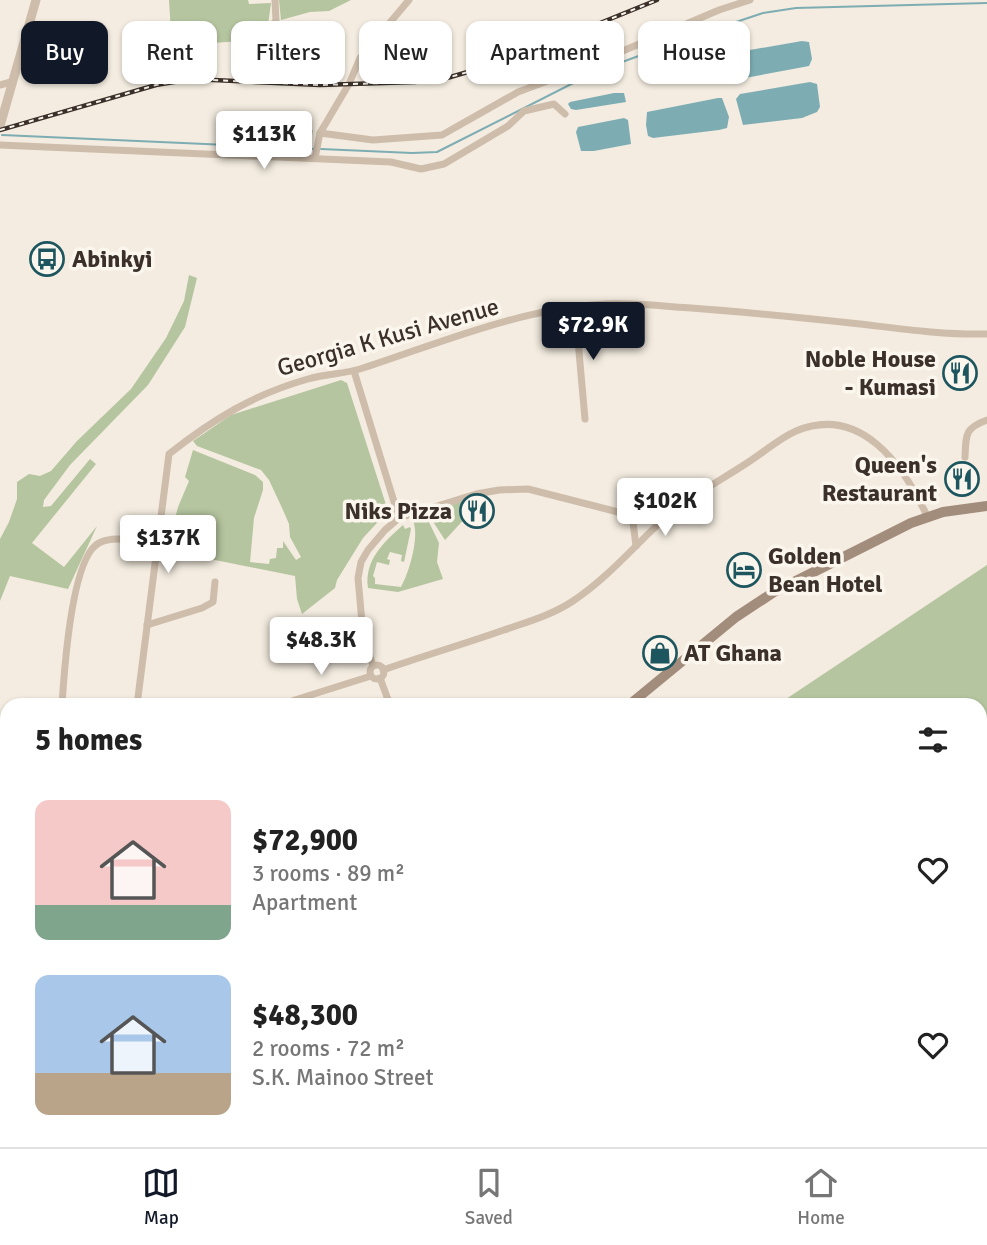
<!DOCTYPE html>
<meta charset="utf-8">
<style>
body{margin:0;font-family:Signika,sans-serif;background:#f2f2f2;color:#222;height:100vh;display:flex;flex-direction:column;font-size:26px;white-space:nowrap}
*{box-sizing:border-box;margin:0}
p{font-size:23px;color:#767676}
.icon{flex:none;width:38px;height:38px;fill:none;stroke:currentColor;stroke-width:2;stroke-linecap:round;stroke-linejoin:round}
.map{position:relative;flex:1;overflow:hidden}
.sheet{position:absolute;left:0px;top:698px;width:987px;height:450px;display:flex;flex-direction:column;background:#fff;border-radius:21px 21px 0 0;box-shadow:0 2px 5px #0004}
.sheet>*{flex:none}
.guide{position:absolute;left:21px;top:21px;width:945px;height:63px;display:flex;gap:14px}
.price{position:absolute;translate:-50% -60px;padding:0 16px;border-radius:7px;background:#fff;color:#222;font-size:23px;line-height:46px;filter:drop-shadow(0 2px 4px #0008)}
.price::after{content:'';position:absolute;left:50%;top:42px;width:21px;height:16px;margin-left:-10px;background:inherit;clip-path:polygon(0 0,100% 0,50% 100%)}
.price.on{background:#111827;color:#fff}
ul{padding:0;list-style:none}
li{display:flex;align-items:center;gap:21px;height:175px;padding:0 35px}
li span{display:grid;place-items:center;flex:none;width:196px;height:140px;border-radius:14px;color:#555}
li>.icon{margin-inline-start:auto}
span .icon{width:84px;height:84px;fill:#fffc;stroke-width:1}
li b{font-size:30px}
h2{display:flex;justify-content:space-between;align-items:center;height:84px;padding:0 35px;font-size:30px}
.chip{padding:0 24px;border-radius:14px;background:#fff;box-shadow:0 2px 5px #0004;font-size:24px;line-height:63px}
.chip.on{background:#111827;color:#fff}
.tab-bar{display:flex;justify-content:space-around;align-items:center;height:98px;border-top:2px solid #e0e0e0;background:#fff;font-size:19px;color:#767676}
.tab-bar a{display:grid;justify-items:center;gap:4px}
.tab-bar .on{color:#111827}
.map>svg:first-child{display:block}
.green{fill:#b5c59f}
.water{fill:#7dadb3}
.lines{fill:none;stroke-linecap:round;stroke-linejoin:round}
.stream{stroke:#7dadb3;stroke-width:2}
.minor{stroke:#cebdab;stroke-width:7}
.tertiary{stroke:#cebdab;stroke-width:9}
.secondary{stroke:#a28c7c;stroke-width:10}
.rail-casing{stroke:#3b312a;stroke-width:4.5}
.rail{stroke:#fbf6ed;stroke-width:2;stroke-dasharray:5;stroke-linecap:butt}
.labels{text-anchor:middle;stroke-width:7;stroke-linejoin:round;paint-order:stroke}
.poi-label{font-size:24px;font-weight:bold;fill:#3b312a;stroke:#fbf6ed;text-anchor:start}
.street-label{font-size:24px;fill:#3b312a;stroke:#fbf6ed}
</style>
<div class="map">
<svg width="987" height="1147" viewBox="0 0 987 1147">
<rect width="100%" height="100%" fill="#f4ece0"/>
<g class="green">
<polygon points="169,0 248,0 249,4 271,3 268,25 255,40 213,43 207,48 172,49"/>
<polygon points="279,0 351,0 329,11 310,12 281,20"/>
<polygon points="224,125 313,130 311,141 238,138 238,131 224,130"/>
<polygon points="189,275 197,278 185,327 148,385 70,465 44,500 43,507 51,506 90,459 96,464 32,543 64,567 97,526 68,589 10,576 0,601 0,539 9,522 17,499 17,482 29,474 40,476 51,471 77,441 131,389 166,338 184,301"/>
<polygon points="341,380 347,383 388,511 363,538 337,580 335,588 302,614 297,599 295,576 200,557 201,543 180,541 178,555 166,554 178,507 189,481 185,477 193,450 255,475 263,482 263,490 254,518 250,562 269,564 270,559 276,558 277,548 283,548 283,541 296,560 301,557 290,537 289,524 283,510 269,480 261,470 197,446 193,441 231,415"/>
<polygon points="462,501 468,515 445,540 428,514"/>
<path d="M422,516L424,521L428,520L439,543L437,562L443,579L398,592L368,588C364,560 384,542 403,525L405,529L410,527L411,529L404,562L401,561L402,555L390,552L387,559L390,560L389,565L377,562L373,576L375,578V584L401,587C409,573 420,536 413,521Z"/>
<polygon points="987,565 987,791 980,796 980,705 777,705"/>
<polygon points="0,1018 7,1023 7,1141 61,1141 56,1147 0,1147"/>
<polygon points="247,1141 547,1141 551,1147 241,1147"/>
</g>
<g class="water">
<polygon points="802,41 809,42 812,59 809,66 745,78 735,75 734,61 738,52"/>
<polygon points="810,82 817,84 820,107 817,112 802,118 743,125 736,99 740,94"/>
<polygon points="614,93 624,93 626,102 576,110 571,109 568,104 570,102"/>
<polygon points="718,98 722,98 729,117 727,128 719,130 653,138 648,136 646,125 647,112"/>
<polygon points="624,118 628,120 631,144 594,151 581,151 576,132 578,127"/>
</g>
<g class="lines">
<g class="stream">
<polyline points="2,135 315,149"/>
<polyline points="321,149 412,153 437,152 595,72 682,40 763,13 796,8 987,3"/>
</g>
<g class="minor">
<polyline points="266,37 276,20 275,0"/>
<polyline points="0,85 11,82"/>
<polyline points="320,133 373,140 442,135 518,92 585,67 719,10 750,0"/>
<polyline points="0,145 391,162 421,169 444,164 508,126 524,111 554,104 565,114"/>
<polyline points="315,158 320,133 349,84 360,58 409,0"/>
<polyline points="575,307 585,419"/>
<polyline points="354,371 399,518"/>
<path d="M965,457C966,434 965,428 987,420"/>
<polyline points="632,514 636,546"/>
<polyline points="147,625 202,608 213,602 215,582"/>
<circle cx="377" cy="672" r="7"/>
<polyline points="373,666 363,634 358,578 361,562 368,550 385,530 399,518 476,494 499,490 528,489 618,512 669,514"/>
<path d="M383,670C423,656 464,644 504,630C527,622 552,615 573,601C608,578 636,544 667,516C691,496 721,480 747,463C763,453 778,439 796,431C861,404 904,466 927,516"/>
<polyline points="380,678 390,705"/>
<path d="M62,705C64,674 71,557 99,543C115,534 141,542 158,547"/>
<path d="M137,705L169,454C212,420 254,394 308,379C325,374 343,374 360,369C440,343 521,308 606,304C634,303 662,306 691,308C747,312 804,318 860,324C902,329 944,335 987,334"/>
<polyline points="279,705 371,676"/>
<polyline points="0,737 7,739"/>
<polyline points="0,820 7,820"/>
<polyline points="980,888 987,883"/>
<polyline points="980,969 987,965"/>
<polyline points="0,985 7,987"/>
<polyline points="0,1011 7,1017"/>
<polyline points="980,1075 987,1070"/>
<polyline points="64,1147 69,1141"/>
<polyline points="227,1147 232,1141"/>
<polyline points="602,1147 602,1143 604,1141"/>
<polyline points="875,1147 884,1141"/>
</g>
<polyline class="tertiary" points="0,126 36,0"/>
<g class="secondary">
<polyline points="629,705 736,617 774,592 911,523 943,512 987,506"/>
<polyline points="0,950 7,949"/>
</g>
<g class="rail-casing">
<polyline id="rail" points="0,130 156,85 192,79 320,85 415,82 447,78 509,60 657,0"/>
</g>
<use href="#rail" class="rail"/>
</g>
<defs>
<g id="bus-ring" transform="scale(1.75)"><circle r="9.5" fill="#fbf6ed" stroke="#1d565f" stroke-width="1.5"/><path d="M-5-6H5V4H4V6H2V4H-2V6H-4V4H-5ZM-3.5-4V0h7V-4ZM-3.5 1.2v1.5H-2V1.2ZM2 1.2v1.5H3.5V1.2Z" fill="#1d565f"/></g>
<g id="restaurant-ring" transform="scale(1.75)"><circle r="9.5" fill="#fbf6ed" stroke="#1d565f" stroke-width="1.5"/><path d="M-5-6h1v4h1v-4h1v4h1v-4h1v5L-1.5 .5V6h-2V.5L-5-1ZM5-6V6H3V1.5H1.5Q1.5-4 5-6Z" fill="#1d565f"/></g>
<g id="hotel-ring" transform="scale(1.75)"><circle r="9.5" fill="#fbf6ed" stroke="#1d565f" stroke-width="1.5"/><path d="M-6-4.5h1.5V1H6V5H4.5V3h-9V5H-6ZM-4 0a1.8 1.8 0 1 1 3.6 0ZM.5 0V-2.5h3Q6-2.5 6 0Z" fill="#1d565f"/></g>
<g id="shop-ring" transform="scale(1.75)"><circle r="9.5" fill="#fbf6ed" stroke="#1d565f" stroke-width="1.5"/><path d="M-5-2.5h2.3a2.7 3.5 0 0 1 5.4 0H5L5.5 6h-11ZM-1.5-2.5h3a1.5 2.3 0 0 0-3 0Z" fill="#1d565f"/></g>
</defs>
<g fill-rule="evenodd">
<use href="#bus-ring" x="47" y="259"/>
<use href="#restaurant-ring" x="960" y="373"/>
<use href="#restaurant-ring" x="962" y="479"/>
<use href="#restaurant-ring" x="477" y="511"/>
<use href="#hotel-ring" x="744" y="570"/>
<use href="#shop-ring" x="660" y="653"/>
</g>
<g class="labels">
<g class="poi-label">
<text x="72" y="267">Abinkyi</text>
<text x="936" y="367" text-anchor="end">Noble House<tspan x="936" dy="28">- Kumasi</tspan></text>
<text x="937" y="473" text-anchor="end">Queen's<tspan x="937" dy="28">Restaurant</tspan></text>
<text x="452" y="519" text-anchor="end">Niks Pizza</text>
<text x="768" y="564">Golden<tspan x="768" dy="28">Bean Hotel</tspan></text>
<text x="684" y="661">AT Ghana</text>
</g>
<g class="street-label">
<text transform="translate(388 337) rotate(-16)" y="8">Georgia K Kusi Avenue</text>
</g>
</g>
</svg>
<b class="price" style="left:264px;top:171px">$113K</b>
<b class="price on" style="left:593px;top:362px">$72.9K</b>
<b class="price" style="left:665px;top:538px">$102K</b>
<b class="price" style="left:168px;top:575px">$137K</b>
<b class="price" style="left:321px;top:677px">$48.3K</b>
<div class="guide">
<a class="chip on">Buy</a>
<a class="chip">Rent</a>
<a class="chip">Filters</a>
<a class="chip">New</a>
<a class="chip">Apartment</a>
<a class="chip">House</a>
</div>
<section class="sheet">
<h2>5 homes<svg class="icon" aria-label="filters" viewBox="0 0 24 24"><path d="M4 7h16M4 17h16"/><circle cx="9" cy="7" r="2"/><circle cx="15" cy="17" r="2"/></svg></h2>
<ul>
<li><span style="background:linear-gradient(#f6c9c9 75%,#7fa58c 0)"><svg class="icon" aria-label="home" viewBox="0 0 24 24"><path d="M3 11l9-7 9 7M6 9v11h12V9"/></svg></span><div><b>$72,900</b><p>3 rooms · 89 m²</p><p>Apartment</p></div><svg class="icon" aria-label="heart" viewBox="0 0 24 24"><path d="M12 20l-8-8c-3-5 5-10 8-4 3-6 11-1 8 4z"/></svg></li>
<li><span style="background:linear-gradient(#a9c7e8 70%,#b9a48a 0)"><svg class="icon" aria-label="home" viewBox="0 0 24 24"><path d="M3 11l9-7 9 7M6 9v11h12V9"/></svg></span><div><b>$48,300</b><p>2 rooms · 72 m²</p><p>S.K. Mainoo Street</p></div><svg class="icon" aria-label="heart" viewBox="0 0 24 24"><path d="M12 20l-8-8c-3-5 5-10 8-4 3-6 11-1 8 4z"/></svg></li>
</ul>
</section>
</div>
<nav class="tab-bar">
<a class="on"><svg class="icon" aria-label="map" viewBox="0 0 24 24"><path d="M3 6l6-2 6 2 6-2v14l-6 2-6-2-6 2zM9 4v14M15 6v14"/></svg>Map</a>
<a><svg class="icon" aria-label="saved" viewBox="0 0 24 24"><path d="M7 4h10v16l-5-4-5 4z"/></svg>Saved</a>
<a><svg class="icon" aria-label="home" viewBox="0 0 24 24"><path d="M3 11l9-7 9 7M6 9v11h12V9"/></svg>Home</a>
</nav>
